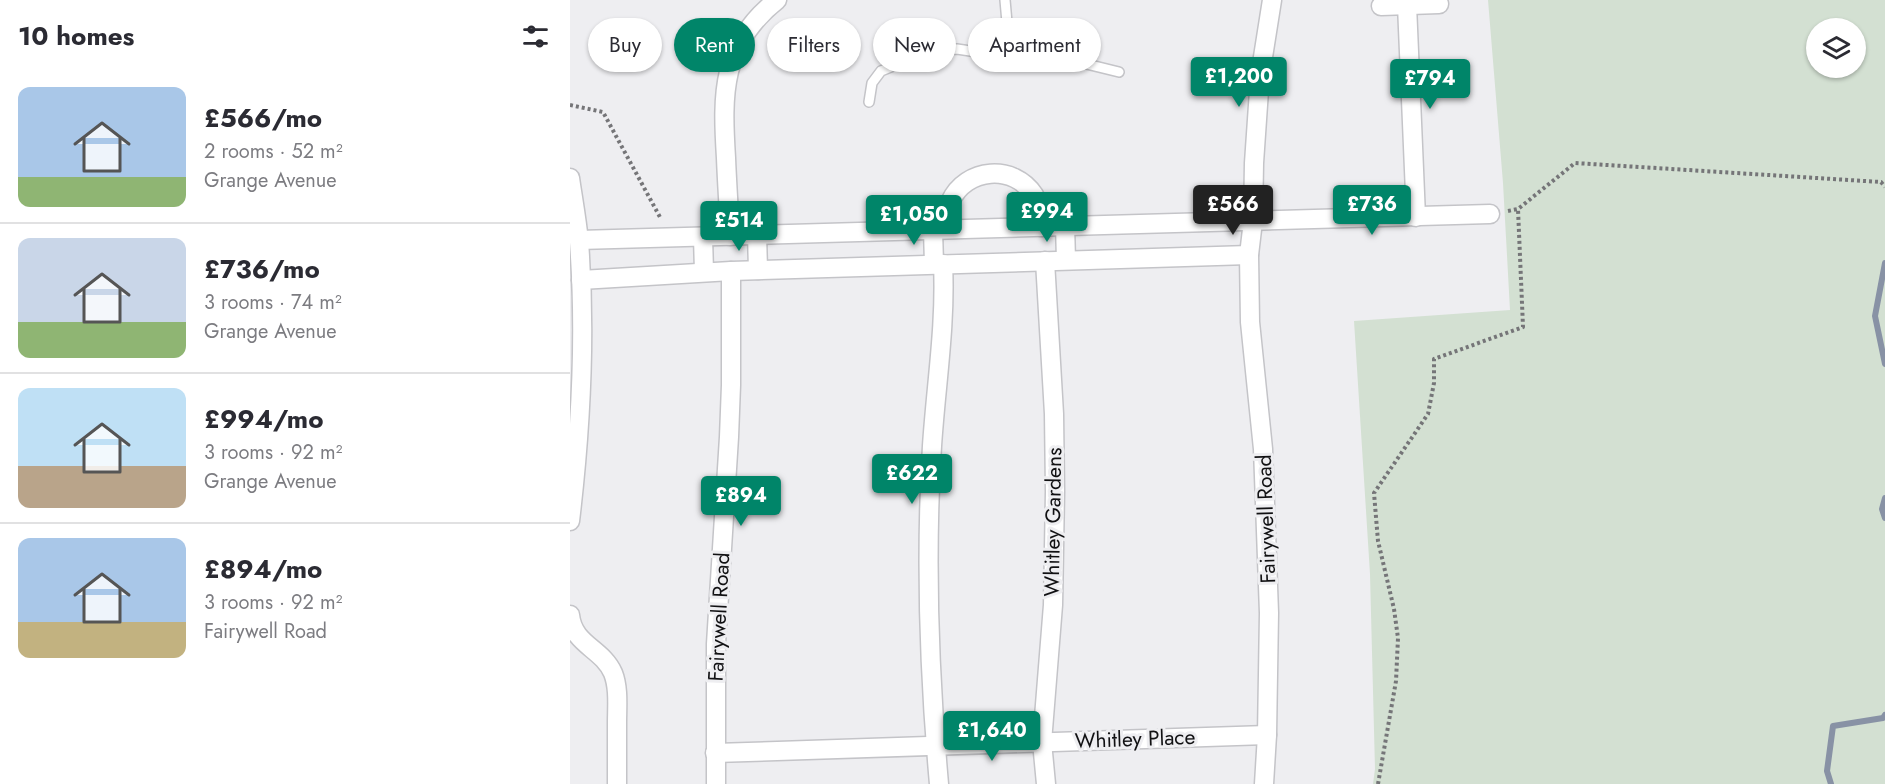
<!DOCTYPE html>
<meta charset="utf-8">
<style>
body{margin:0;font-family:Jost,sans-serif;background:#f7f7f7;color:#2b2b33;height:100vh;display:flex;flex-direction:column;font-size:22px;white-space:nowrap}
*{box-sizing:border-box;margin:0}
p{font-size:20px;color:#7c7c81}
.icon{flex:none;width:33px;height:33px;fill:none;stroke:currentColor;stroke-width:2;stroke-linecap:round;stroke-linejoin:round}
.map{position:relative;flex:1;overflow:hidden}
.panel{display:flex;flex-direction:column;background:#fff;width:570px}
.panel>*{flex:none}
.banner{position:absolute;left:18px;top:18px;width:570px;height:54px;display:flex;gap:12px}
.fabs{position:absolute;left:1236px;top:18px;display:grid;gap:12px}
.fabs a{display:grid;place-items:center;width:60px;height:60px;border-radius:50%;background:#fff;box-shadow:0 2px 4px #0004;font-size:30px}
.price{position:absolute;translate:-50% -51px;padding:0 14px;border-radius:6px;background:#008569;color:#fff;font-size:20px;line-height:39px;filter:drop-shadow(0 2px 3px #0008)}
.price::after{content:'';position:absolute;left:50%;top:36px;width:18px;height:14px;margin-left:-9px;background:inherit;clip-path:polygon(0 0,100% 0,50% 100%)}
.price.on{background:#222;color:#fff}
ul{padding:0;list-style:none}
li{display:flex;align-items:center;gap:18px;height:150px;padding:0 18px}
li+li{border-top:2px solid #e1e1e2}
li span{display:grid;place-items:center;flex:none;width:168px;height:120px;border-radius:12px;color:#555}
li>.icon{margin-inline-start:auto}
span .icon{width:72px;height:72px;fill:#fffc;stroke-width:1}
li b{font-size:26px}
h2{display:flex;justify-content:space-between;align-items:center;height:72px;padding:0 18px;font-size:26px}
.pill{padding:0 21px;border-radius:27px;background:#fff;box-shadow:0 2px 4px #0004;font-size:21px;line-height:54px}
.pill.on{background:#008569;color:#fff}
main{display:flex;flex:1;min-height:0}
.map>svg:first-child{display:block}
.green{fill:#d3e0d2;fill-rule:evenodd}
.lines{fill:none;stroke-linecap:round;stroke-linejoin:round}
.stream{stroke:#8892a5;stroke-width:6}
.service-casing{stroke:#c4c4c8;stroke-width:12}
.minor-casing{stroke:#c4c4c8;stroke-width:21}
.path{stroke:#757578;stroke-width:4;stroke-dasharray:3 3;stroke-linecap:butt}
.service{stroke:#fff;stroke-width:9}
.minor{stroke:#fff;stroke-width:18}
.labels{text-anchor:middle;stroke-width:6;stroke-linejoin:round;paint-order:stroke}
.street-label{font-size:21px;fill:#111113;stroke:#eeeef1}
</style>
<main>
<section class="panel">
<h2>10 homes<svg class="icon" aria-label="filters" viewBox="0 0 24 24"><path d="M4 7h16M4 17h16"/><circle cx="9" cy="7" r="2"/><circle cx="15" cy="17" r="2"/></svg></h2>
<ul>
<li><span style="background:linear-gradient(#a9c7e8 75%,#8fb573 0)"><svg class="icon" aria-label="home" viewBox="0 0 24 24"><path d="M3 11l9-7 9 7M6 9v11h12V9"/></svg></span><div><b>£566/mo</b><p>2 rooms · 52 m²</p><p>Grange Avenue</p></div></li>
<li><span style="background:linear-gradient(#c9d6e8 70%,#8fb573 0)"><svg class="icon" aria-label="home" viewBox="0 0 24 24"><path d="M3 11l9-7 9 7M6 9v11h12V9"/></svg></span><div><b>£736/mo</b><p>3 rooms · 74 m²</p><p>Grange Avenue</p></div></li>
<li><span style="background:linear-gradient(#bfe0f5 65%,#b9a48a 0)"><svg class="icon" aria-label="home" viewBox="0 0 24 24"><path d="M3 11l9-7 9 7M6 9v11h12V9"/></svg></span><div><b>£994/mo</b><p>3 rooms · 92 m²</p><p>Grange Avenue</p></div></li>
<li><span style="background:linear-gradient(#a9c7e8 70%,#c2b280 0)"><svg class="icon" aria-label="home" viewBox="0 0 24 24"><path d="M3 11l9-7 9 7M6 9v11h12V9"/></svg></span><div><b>£894/mo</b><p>3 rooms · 92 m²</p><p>Fairywell Road</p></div></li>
</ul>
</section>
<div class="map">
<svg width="1315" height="784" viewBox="0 0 1315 784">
<rect width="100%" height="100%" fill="#eeeef1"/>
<path class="green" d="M918,0H1315V784H803L805,769L800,574L784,321L940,310L933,183ZM1246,28H1286V68H1246Z"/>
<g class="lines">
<g class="stream">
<polyline points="1315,263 1305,316 1315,364"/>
<polyline points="1315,498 1312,509 1315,518"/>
<polyline points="1261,784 1257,771 1263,726 1313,718 1315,715"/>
</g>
<g class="service-casing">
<g id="service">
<polyline points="435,0 439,45"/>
<polyline points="299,102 302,83 311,71 352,54 367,51 387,49 407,52 439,45 549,72"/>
</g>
</g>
<g class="minor-casing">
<g id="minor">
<polyline points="837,5 846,217"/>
<polyline points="811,6 869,4"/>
<path d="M0,178C3,199 7,220 9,242C16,334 11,429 0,521"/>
<polyline points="495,225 496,260"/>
<path d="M378,229C378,220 377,210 380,202C396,167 444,164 464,195C470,205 470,216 472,227"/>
<polyline points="363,230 364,264"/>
<polyline points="187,234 188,270"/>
<path d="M160,236C159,210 157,184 156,158C152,94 151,44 207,0"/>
<polyline points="133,237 134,272"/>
<polyline points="9,240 920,214"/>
<polyline points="475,261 484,414 485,492 483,605 472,742 476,784"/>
<polyline points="11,280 161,271 679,255"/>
<path d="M0,615C3,645 32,648 43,673C49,688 47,707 47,723C47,744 47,764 47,784"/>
<polyline points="145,753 697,735"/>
<polyline points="146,784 146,644 159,437 161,385 161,271"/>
<path d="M369,784C359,672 355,559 362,446C366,385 376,324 373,264"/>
<polyline points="694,784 697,735 699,613 693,449 680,322 679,255 683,221 684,163 690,76 702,0"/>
</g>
</g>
<g class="path">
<polyline points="0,105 33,112 91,219"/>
<polyline points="938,211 948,209 1005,163 1311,182 1315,187"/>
<polyline points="808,784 826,681 828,638 824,609 808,541 804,493 858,414 864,383 864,359 953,327 948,209"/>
</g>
<use href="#service" class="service"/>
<use href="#minor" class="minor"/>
</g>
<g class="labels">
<g class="street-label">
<text transform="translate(696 519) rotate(-92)" y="7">Fairywell Road</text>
<text transform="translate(483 522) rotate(-89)" y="7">Whitley Gardens</text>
<text transform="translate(149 617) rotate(-87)" y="7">Fairywell Road</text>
<text transform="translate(565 739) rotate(-2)" y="7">Whitley Place</text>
</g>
</g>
</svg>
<div class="fabs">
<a><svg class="icon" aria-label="layers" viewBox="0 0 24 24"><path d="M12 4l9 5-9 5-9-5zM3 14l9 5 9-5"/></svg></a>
</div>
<b class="price" style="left:669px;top:108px">£1,200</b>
<b class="price" style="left:860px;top:110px">£794</b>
<b class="price on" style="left:663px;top:236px">£566</b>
<b class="price" style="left:802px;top:236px">£736</b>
<b class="price" style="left:477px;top:243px">£994</b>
<b class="price" style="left:344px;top:246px">£1,050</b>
<b class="price" style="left:169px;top:252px">£514</b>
<b class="price" style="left:342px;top:505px">£622</b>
<b class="price" style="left:171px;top:527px">£894</b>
<b class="price" style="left:422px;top:762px">£1,640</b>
<div class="banner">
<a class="pill">Buy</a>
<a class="pill on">Rent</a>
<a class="pill">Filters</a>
<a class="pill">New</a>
<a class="pill">Apartment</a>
</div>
</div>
</main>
